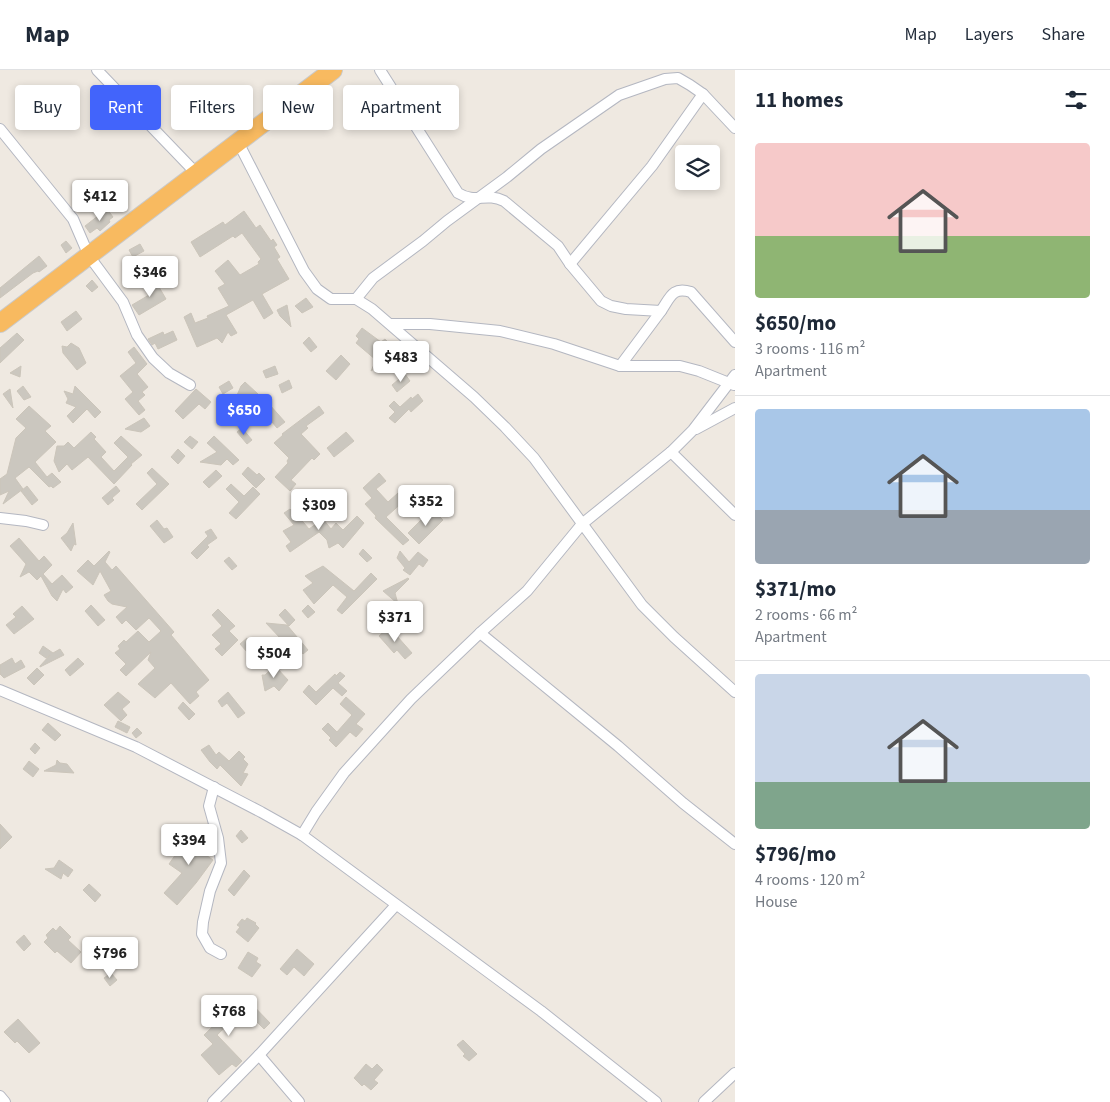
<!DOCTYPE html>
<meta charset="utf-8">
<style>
body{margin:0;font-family:"Source Sans 3",sans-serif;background:#f2f2f3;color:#1f2937;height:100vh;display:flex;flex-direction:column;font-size:19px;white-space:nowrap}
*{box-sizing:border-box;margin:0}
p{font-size:16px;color:#747a83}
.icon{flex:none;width:28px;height:28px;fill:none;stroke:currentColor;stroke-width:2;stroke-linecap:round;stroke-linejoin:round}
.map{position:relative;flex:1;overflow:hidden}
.sheet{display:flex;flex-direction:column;background:#fff;width:375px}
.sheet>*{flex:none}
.banner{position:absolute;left:15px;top:15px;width:475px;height:45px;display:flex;gap:10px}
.controls{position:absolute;left:675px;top:75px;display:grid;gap:10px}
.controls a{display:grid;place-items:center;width:45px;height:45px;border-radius:5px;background:#fff;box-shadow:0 2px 8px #0003;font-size:25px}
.price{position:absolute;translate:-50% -42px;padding:0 11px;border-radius:5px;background:#fff;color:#222;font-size:16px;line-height:32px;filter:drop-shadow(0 1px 2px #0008)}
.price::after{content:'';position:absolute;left:50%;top:30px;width:15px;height:11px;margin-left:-8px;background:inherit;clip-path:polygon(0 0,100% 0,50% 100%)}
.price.on{background:#4264fb;color:#fff}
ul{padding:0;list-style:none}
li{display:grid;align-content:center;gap:10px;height:265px;padding:0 20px}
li+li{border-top:1px solid #e0e1e3}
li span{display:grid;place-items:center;height:155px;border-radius:5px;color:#555}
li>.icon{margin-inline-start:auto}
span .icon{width:90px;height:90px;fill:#fffc;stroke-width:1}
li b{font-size:21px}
h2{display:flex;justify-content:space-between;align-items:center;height:60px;padding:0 20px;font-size:21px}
.tag{padding:0 18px;border-radius:5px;background:#fff;box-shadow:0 2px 8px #0003;font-size:18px;line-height:45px}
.tag.on{background:#4264fb;color:#fff}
header{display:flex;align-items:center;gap:30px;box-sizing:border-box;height:70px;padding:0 25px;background:#fff;border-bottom:1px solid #e0e1e3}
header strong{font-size:24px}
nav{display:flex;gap:28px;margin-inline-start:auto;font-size:18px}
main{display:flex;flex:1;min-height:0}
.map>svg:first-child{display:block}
.building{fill:#cbc7bf;stroke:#cbc5ba}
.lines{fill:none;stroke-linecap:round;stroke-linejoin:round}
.minor-casing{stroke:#b4b7c1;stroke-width:12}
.trunk-casing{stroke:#c9c9c9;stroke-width:20}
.minor{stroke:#fff;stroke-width:10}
.trunk{stroke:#f8ba60;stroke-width:18}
</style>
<header>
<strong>Map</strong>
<nav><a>Map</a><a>Layers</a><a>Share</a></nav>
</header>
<main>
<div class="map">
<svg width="735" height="1032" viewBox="0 0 735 1032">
<rect width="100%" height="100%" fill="#efe9e1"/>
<g class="building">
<polygon points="107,139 113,147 109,150 110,152 100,161 97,158 90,163 85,156"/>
<polygon points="244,141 256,158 260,155 271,171 273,169 277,175 274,177 280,187 277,189 289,209 262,224 273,243 264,249 253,230 226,245 237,263 231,266 228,262 222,273 217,268 197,277 184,247 191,243 195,253 208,248 207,246 229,236 218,218 225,214 215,201 228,190 240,205 259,194 258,192 261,189 242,163 235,168 233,166 200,187 191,172 223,152 225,155"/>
<polygon points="66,171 72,178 66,183 61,175"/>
<polygon points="140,174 144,181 133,187 129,180"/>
<polygon points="39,186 47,196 39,202 38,201 33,203 0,228 0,218"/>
<polygon points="158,209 162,216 159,217 166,229 139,245 132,235 149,225 144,217"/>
<polygon points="92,210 98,217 92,222 86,216"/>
<polygon points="306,228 313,237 302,243 295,236"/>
<polygon points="287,235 291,257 280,246 277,240"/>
<polygon points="76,241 82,249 67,261 61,252"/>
<polygon points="362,258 381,272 385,269 401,286 385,301 380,295 371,301 376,290 356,273 359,269 356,266"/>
<polygon points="173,261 177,270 158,279 155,273 152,275 148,269 163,262 164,265"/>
<polygon points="17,263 24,270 0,293 0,278"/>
<polygon points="309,267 317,277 311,282 303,273"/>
<polygon points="71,273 79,278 86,293 77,300 63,283 62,276 67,277"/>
<polygon points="134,277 147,294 137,304 148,317 142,322 145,325 138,331 145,340 139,345 125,329 133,322 120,306 136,293 128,282"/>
<polygon points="341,285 350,294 336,310 326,301"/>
<polygon points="21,296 20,307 10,303"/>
<polygon points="275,296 278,304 266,308 263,301"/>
<polygon points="405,304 410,311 397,322 392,315"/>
<polygon points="289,310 292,318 282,323 279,315"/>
<polygon points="229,311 233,318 223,324 219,317"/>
<polygon points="245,312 258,324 255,327 262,335 250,345 241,334 231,339 241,316"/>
<polygon points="23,316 31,327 24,330 17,321"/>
<polygon points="75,316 101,342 95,348 87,339 73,353 67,346 76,337 66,333 68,329 64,321 73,324"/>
<polygon points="10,319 13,338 3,324"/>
<polygon points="196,319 211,332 205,339 199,334 183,349 175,341"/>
<polygon points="418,324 423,331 411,342 409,339 395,353 389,348 395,342 389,336 394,331 400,337 411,327 412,329"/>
<polygon points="269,334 285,352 277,358 262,340"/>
<polygon points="29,336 51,356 45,361 56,372 35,392 47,407 52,403 61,412 53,418 51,416 49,417 29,397 15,408 23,419 3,434 9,421 0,425 0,409 7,404 16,368 26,358 16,349"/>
<polygon points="319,336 324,343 306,356 308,358 301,364 320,384 314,390 312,388 291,410 296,414 290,421 275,407 288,393 287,391 289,388 274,373 283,365 282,364"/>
<polygon points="144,348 150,356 141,362 125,359"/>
<polygon points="242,358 252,370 247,374 237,362"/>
<polygon points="91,362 96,367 94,369 106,382 101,387 114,401 128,387 114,373 121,366 142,385 131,394 132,395 114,414 88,387 72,400 67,394 59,402 54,391 57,376 64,376 68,372 74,378"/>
<polygon points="346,362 354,371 334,387 327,378"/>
<polygon points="190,366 198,372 192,379 184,372"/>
<polygon points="214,366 239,390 233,395 227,389 221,395 200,392 217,382 207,373"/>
<polygon points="178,379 185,386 178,394 171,387"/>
<polygon points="248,397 257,405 259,403 265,409 256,418 242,404"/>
<polygon points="152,398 169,414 142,440 136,434 157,414 147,403"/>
<polygon points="216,400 222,406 209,418 203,412"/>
<polygon points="379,403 386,411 376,419 388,432 398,423 404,431 386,447 409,470 403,475 375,448 376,446 365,434 372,428 363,418"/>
<polygon points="231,414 244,426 253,417 260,424 236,449 229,443 239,432 226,419"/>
<polygon points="27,416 38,430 32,435 21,421"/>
<polygon points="116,416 120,421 112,428 114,430 108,435 102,428"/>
<polygon points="336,423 342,429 337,434 331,428"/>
<polygon points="296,437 301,444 298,446 309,459 323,449 331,459 336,453 343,460 357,446 364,453 343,478 338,473 329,478 327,470 319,462 290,482 286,476 291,472 283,461 294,455 284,443 290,439 291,440"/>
<polygon points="432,439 443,450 419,474 408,463"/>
<polygon points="157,450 164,459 167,458 173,467 164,473 150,456"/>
<polygon points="73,453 76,475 74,474 71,481 61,468 67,463"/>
<polygon points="211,459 217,468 207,475 209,477 197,489 191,483 208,466 205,462"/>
<polygon points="19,468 39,491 44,486 52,495 43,504 52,514 62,505 73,517 66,523 63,519 57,531 52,526 41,506 37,510 29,502 20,507 26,494 10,476"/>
<polygon points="363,479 372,488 367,492 359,484"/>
<polygon points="109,481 110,482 105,492 112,500 116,496 174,562 171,565 209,610 196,622 199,626 190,634 171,613 155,628 138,614 155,598 148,590 151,582 126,606 120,600 126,594 115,583 120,579 118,576 124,570 126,572 138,561 149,572 161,561 149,548 136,560 126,550 122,554 116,547 127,537 112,534 108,531 104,525 111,521 100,501 93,515 77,501 88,490 94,496"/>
<polygon points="400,481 409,492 418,482 428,490 423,497 419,494 410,505 403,500 405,498 397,488"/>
<polygon points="229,487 237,496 232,500 224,491"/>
<polygon points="323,496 354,521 371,503 377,509 342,544 337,540 347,527 333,515 314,534 303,520 313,513 305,506"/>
<polygon points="408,508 409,509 395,523 398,534 383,521"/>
<polygon points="91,535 105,550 98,556 85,541"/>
<polygon points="308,535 315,542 308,548 302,541"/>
<polygon points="22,536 34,549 14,564 6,555 16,547 13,544"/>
<polygon points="218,539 235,556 229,561 238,570 222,586 215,579 221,574 212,565 222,556 212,545"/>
<polygon points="285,539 295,550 289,556 279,545"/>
<polygon points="266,553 287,555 308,580 303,584 292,571 283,578 277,572 281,569"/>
<polygon points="389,557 412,583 405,589 397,580 394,583 379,566"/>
<polygon points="247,568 255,577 248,583 240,574"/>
<polygon points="43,576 53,583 60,579 64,585 40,597 40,596 50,585 46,588 39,583"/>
<polygon points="12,588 15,594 21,590 25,597 4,608 0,604 0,595"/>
<polygon points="78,588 84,594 70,606 65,600"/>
<polygon points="275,596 288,610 279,621 274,616 265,621 262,605 265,605"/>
<polygon points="37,598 44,605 34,615 27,608"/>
<polygon points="340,602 345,606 338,613 347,621 342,626 333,618 316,635 303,622 309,615 316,622 335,604 336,606"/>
<polygon points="118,622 130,632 122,639 127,645 121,651 104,635"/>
<polygon points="228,622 245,643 238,648 227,633 222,637 218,631"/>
<polygon points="346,627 365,644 356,654 363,659 356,667 350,662 336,677 329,670 331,668 322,659 328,653 337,662 352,645 340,634"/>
<polygon points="183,632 195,644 189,650 178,638"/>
<polygon points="118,651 130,657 127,663 115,657"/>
<polygon points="48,653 61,665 55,671 42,660"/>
<polygon points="137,658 142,663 136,668 132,663"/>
<polygon points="35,673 40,678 35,684 30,679"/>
<polygon points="209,675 216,685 219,682 229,691 239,681 245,687 243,689 248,694 243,703 248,704 241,716 220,695 217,699 210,692 201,680"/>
<polygon points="57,690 60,693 67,694 74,703 44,701 56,695"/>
<polygon points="29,691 39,699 33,707 23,699"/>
<polygon points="0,754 12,767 0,779"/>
<polygon points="198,757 202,760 204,757 209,762 196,778 213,790 196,813 177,835 164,823 182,803 169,794 183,774"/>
<polygon points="241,760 248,768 242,773 236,766"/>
<polygon points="59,790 73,800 68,807 63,803 61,809 45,799 54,798"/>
<polygon points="244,800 250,806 234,826 228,820"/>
<polygon points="89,814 101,825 95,832 83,820"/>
<polygon points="247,848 256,853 255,854 259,858 248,872 236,862 240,857 237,855 242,849 245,851"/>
<polygon points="60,856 71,867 68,870 81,882 71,893 57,881 55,883 44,872 48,868 46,865 53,858 56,861"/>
<polygon points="24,865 31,874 24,881 16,872"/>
<polygon points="297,879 314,894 304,906 294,897 287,905 280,899"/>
<polygon points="248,882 258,888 256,892 261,895 252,907 238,898"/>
<polygon points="111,903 117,910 110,916 104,908"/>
<polygon points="244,926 270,953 264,959 244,939 217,965 242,991 236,997 232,994 219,1005 201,985 213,974 204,965"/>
<polygon points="18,949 40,973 29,983 17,971 15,973 4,962"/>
<polygon points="463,970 477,984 469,991 463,986 465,984 457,975"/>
<polygon points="366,994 372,999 377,994 383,1000 374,1010 378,1013 371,1020 364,1014 362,1016 354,1008"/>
</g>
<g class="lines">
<g class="minor-casing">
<g id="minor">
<polyline points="97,0 196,103"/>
<path d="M380,0L458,123C476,134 485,122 504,131L558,176L570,194L601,231L611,236L626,239L661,241C670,228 672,216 691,222L735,272"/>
<polyline points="0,59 73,149 89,186 123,232 137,265 153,288 169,303 190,315"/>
<polyline points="238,72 304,201 317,219 331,229 356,229 372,239 474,327 505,357 534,388 642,535 674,567 735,622"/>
<polyline points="570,194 652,96 703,24"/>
<polyline points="356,229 373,208 423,171 447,151 507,107 541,79 619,25 665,9 678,8 690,15 703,24 735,58"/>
<polyline points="391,254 430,254 500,261 554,274 620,296 680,296 699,301 734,315"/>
<polyline points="620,296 661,241"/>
<polyline points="696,359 735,338"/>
<polyline points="671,382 735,445"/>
<polyline points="0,448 26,451 43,455"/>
<polyline points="480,563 618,676 683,733 735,774"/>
<polyline points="0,620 136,677 261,742 302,765 541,941 656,1032"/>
<polyline points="214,717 209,736 218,768 221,793 210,821 203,852 202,864 210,878 221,884"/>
<polyline points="302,765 316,742 344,703 411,629 480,563 527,521 582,454 671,382 693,360 735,305"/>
<polyline points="259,985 299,1032"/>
<polyline points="0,1026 5,1032"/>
<polyline points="213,1032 259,985 396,835"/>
<polyline points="704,1032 735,1003"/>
</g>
</g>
<g class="trunk-casing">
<polyline id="trunk" points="0,253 333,0"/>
</g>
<use href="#minor" class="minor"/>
<use href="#trunk" class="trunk"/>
</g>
</svg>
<div class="controls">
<a><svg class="icon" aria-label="layers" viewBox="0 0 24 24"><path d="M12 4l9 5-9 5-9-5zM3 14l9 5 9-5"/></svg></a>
</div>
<b class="price" style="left:100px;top:152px">$412</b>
<b class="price" style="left:150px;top:228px">$346</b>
<b class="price" style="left:401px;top:313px">$483</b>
<b class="price on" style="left:244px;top:366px">$650</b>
<b class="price" style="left:426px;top:457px">$352</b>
<b class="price" style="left:319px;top:461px">$309</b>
<b class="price" style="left:395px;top:573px">$371</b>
<b class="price" style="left:274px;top:609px">$504</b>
<b class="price" style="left:189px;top:796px">$394</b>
<b class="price" style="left:110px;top:909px">$796</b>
<b class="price" style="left:229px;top:967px">$768</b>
<div class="banner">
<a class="tag">Buy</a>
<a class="tag on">Rent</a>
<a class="tag">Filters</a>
<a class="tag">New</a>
<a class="tag">Apartment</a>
</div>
</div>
<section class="sheet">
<h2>11 homes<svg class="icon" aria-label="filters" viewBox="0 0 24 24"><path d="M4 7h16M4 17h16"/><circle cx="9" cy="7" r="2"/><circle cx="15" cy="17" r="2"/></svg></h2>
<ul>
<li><span style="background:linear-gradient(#f6c9c9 60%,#8fb573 0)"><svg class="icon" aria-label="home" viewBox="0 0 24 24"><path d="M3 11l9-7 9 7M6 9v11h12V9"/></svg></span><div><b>$650/mo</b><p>3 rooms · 116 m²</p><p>Apartment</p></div></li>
<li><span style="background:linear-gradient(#a9c7e8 65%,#9aa5b1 0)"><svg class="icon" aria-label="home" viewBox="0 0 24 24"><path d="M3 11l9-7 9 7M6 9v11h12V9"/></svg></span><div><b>$371/mo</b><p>2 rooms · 66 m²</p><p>Apartment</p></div></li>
<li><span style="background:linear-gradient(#c9d6e8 70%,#7fa58c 0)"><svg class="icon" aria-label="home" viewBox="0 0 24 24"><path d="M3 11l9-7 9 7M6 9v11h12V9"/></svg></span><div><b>$796/mo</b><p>4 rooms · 120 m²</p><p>House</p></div></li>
</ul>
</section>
</main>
